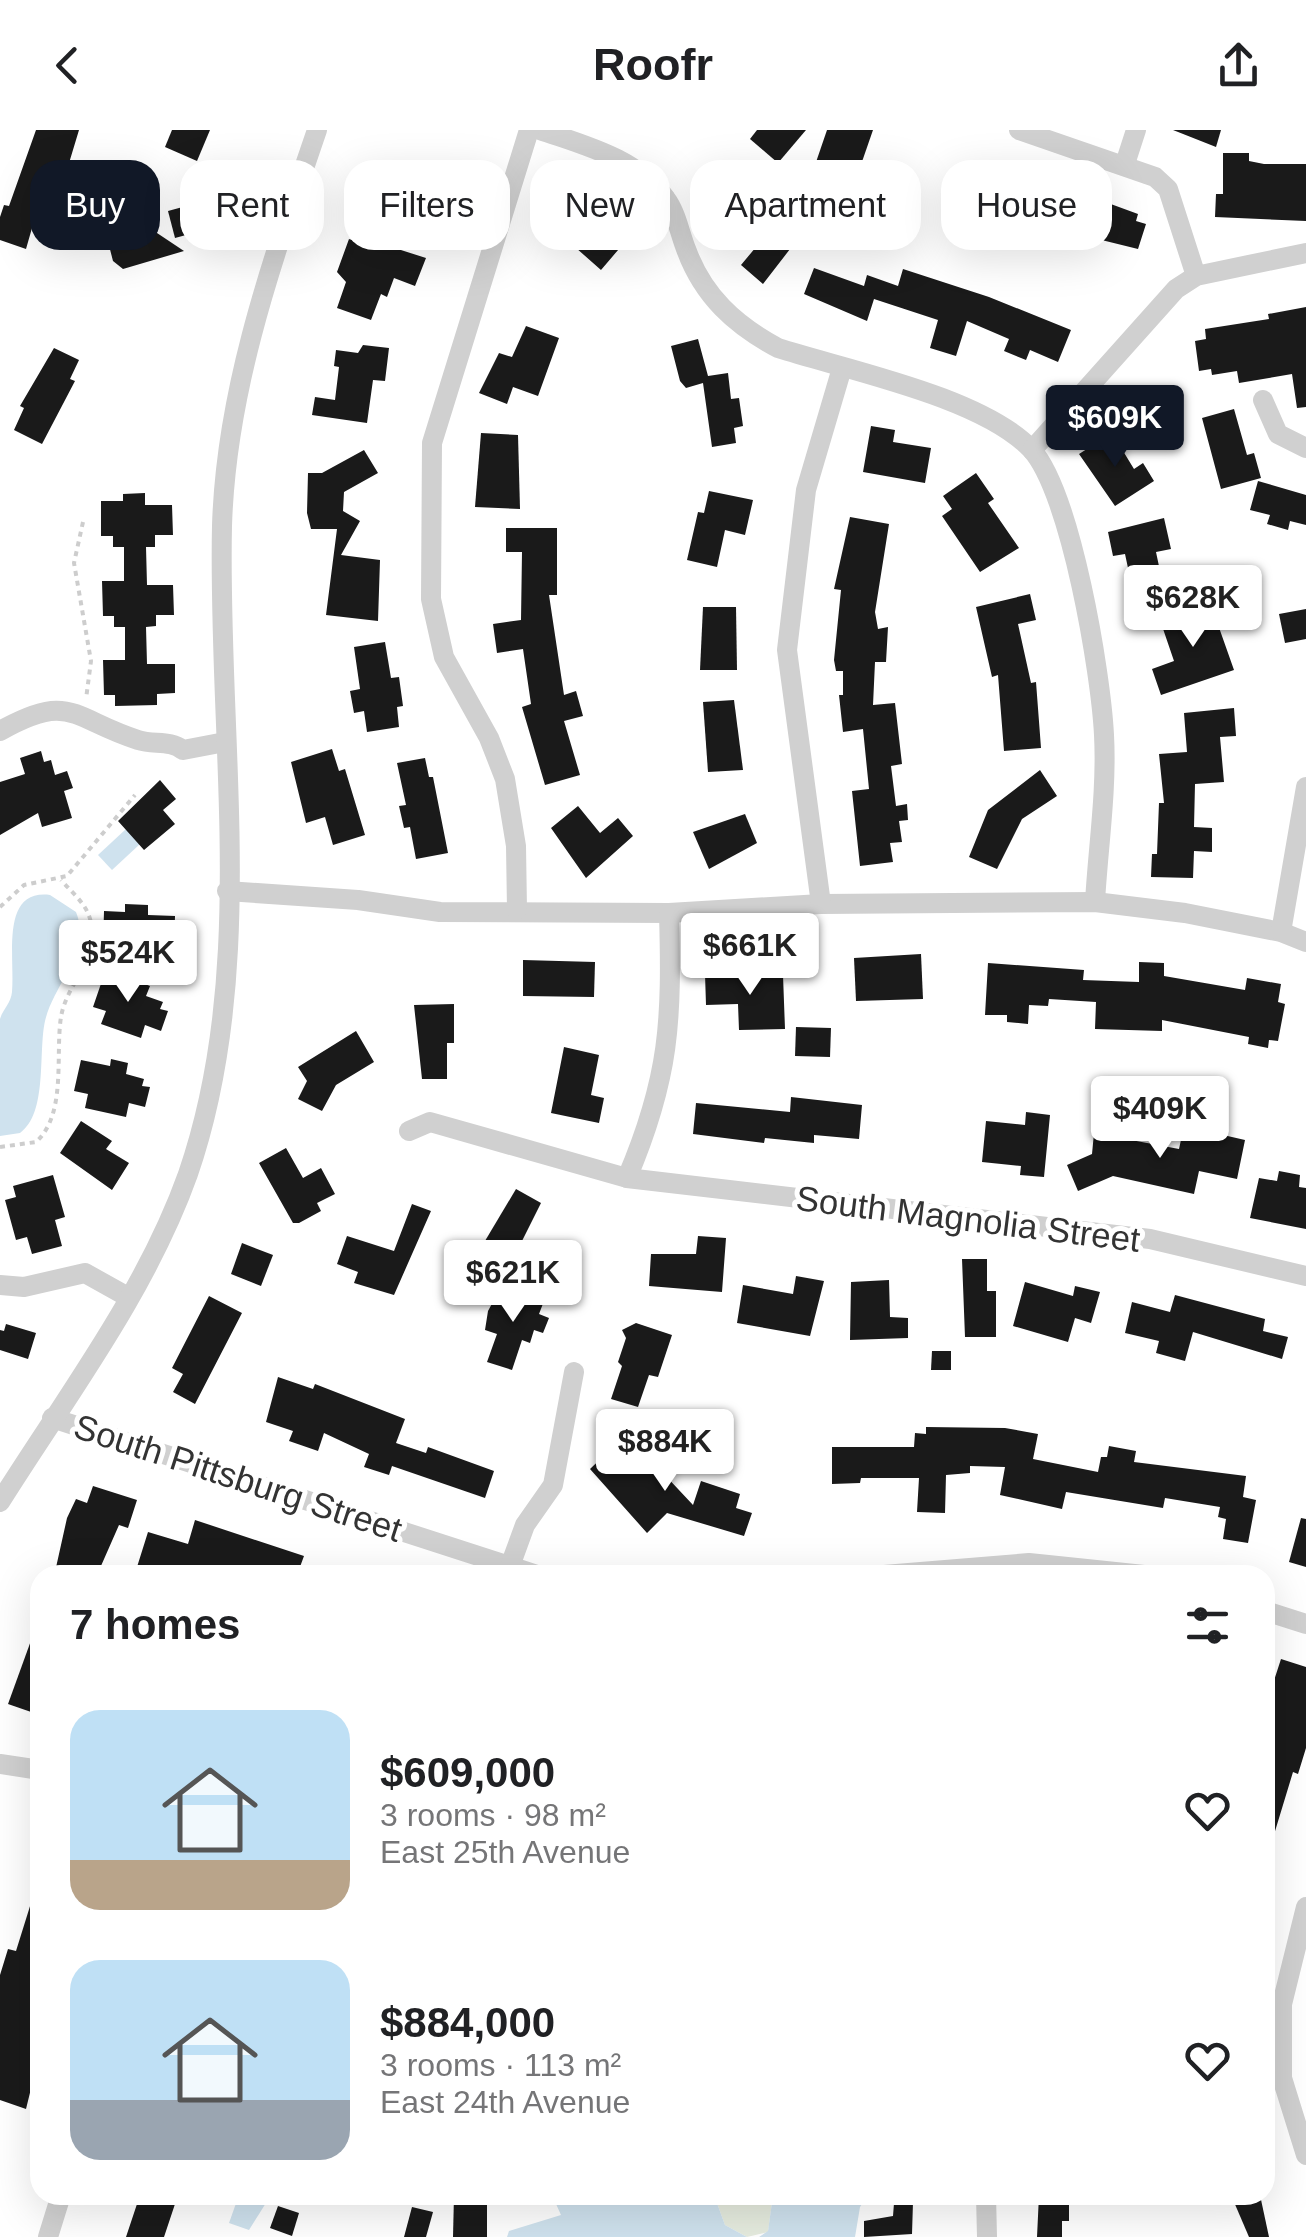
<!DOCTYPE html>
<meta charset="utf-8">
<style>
body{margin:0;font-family:Helvetica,sans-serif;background:#f2f2f2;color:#202124;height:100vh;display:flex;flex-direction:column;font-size:38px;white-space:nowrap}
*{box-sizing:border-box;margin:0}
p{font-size:32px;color:#757577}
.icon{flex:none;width:55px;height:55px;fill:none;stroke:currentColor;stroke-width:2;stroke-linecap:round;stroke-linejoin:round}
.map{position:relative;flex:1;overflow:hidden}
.side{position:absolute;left:30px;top:1435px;width:1245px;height:640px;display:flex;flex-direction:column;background:#fff;border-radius:30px;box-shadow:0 10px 40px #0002}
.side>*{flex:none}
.top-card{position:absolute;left:30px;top:30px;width:1248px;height:90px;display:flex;gap:20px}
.price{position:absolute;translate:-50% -85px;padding:0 22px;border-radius:10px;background:#fff;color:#222;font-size:32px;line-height:65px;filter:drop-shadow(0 2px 5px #0008)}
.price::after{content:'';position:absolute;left:50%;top:60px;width:30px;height:22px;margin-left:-15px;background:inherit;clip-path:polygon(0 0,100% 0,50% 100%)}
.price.selected{background:#111827;color:#fff}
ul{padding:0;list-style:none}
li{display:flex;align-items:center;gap:30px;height:250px;padding:0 40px}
li span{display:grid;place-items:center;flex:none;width:280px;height:200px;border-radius:30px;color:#555}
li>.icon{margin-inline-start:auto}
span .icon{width:120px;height:120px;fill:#fffc;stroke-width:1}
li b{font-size:42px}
h2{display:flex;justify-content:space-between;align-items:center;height:120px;padding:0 40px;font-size:42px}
.pill{padding:0 35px;border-radius:30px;background:#fff;box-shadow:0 10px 40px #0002;font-size:35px;line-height:90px}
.pill.selected{background:#111827;color:#fff}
header{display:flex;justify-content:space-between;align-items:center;height:130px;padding:0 40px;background:#fff;font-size:45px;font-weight:700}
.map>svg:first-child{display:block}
.green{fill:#e6ecdf}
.water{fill:#cfe2ee}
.building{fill:#1a1a1a}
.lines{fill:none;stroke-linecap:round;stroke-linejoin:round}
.path{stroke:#cdcdcd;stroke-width:4;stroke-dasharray:5 5;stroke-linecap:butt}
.minor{stroke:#d0d0d0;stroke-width:20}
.labels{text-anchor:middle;stroke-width:10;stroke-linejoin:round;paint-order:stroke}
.street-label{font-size:35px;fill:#333;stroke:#fff}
</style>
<header><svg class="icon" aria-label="back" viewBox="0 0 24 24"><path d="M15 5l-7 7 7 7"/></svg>Roofr<svg class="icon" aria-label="share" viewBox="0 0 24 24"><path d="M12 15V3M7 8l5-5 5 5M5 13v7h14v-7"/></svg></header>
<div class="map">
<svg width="1306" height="2107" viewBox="0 0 1306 2107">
<rect width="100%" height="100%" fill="#fff"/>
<polygon class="green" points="714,2065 773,2065 768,2102 747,2107 725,2095"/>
<g class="water">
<polygon points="126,699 140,714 112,740 98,725"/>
<path d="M50,765L76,782C92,822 54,853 45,891C38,922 48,983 20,1003L0,1006C0,976 0,915 0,889C3,879 11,873 12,862C15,826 0,759 50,765Z"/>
<polygon points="239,2065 271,2065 249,2100 229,2093"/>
<polygon points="552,2065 714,2065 725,2095 747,2107 507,2107 509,2101 561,2085"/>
<polygon points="773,2065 868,2065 860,2077 855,2107 759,2107 768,2101"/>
</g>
<g class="building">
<polygon points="36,0 79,0 50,96 34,91 26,119 0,110 0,87 4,75 9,76"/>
<polygon points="172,0 210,0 197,31 165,17"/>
<polygon points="757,0 806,0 778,33 750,9"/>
<polygon points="827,0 873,0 856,49 814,38"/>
<polygon points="1173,0 1221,0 1216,17"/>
<polygon points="1223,23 1249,23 1249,31 1264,34 1306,34 1306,91 1215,87 1216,64 1223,64"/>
<polygon points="388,37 411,44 416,54 412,59 433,80 417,93 400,79 383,74 365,79 359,56 386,48"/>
<polygon points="1039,47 1089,63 1091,58 1111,65 1108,73 1138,84 1136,91 1146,94 1138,119 1053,98 1047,117 1020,108 1021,103 1007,99 1021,52 1036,57"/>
<polygon points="576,59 595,77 599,72 630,106 601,140 567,110 578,97 557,79"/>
<polygon points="750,67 797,110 763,154 741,135 756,117 728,93"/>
<polygon points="190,75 197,102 175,108 168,81"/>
<polygon points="142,93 184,121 123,139 113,131 105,100 124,112 145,107"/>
<polygon points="357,106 426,128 415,156 394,148 387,167 381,164 371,190 337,178 346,152 337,142 349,109 355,111"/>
<polygon points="814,138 864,156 867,145 898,156 903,139 989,167 1071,200 1058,232 1030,220 1026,230 1004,221 1009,209 967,191 956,226 930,218 938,190 874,169 867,191 804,164"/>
<polygon points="1306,177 1306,277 1297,278 1292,244 1239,253 1237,241 1212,245 1211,239 1199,241 1195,211 1206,209 1205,199 1269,189 1268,184"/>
<polygon points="526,196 559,208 538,266 513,257 507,274 479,263 499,223 512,227"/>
<polygon points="698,209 708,246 728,243 731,269 739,268 743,296 734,298 736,313 712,317 703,253 686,258 680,251 671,216"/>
<polygon points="363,215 389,218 385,251 373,250 367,293 312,285 315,267 335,270 339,237 334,236 336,220 358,223"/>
<polygon points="54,218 79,230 70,249 75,251 42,314 14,300 24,278 20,276"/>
<polygon points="1234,279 1247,325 1254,323 1261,348 1221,359 1202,288"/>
<polygon points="871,296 895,300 893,312 931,318 925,353 863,342"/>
<polygon points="481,303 518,305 520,379 475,377"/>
<polygon points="1112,303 1134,339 1143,333 1154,351 1115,376 1079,324"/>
<polygon points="364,320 378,343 344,362 343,381 360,391 341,425 380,430 378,491 326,485 337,399 311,399 307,383 308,343 322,343"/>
<polygon points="976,343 994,369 988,373 1019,418 980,442 942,386 952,379 943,366"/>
<polygon points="1258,351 1306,365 1306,395 1290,391 1288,400 1267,394 1270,385 1250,380"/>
<polygon points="709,361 753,370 745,405 725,400 717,437 687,430 698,382 704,383"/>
<polygon points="145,363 145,375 172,375 173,405 155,405 155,417 146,417 147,455 173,455 174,485 156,485 156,496 146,497 147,534 175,534 175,563 157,564 157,575 115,576 115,565 104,565 103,530 125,530 125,497 114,497 114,486 103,486 102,451 124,451 124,417 113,417 113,406 101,406 101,371 123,371 123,364"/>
<polygon points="850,387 889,394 875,482 878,499 888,497 886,532 875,532 873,575 895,573 902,634 891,636 896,676 907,674 908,690 899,691 902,712 890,713 893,732 860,736 852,661 869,659 863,599 843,602 839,565 843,565 843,541 836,541 834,530 841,460 834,459"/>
<polygon points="1164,388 1171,419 1156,422 1164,460 1134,466 1125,424 1113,426 1108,402"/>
<polygon points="506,398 557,398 557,465 549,465 564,565 576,561 583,586 564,591 580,645 545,655 522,577 531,574 523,519 497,523 493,494 521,490 522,422 506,422"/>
<polygon points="1030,464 1036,490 1018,494 1031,553 1036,552 1041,618 1004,621 998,545 992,547 976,477"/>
<polygon points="1210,472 1234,540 1161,565 1152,539 1174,531 1160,490"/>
<polygon points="703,477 736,477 737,540 700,540"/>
<polygon points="1306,479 1306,509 1285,513 1279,484"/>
<polygon points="385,512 391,548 399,547 403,576 397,577 399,597 367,602 364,581 354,583 350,561 360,559 354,517"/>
<polygon points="734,570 743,640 708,642 703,572"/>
<polygon points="1234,578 1236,606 1220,607 1224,652 1195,654 1194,697 1212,698 1212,722 1194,721 1193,748 1151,747 1152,724 1157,724 1159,673 1164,673 1159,624 1187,622 1184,583"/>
<polygon points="332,619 339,641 345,639 365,705 333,715 325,687 306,693 291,632"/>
<polygon points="41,621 44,632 51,630 55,645 67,641 73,658 64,661 72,688 42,697 38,683 0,705 0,652 25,644 20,628"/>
<polygon points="425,628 429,647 433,647 448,723 416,729 410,697 404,698 399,676 406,675 397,633"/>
<polygon points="1040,640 1057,666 1022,689 997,739 969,727 988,680"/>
<polygon points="160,650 176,669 163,680 175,694 144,720 118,691"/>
<polygon points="578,676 600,703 618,688 633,706 586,748 551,698"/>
<polygon points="745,684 757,713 709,739 693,702"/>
<polygon points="125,774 148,775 148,785 175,786 174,818 156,817 156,828 111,826 115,816 103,816 104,781 125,782"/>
<polygon points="921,824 923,869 856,871 854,828"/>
<polygon points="523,830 595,832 594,867 523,866"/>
<polygon points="1139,832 1164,833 1164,846 1245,860 1247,848 1281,854 1278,872 1285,874 1278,911 1269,910 1268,918 1248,914 1249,907 1162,890 1162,901 1095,899 1096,872 1049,869 1048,876 1029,875 1028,894 1007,892 1007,885 985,885 988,833 1084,840 1083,850 1139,852"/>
<polygon points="106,839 150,856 146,866 163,872 160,879 168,881 161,901 145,895 141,908 101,894 106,881 93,877"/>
<polygon points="773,842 783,845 785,899 739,900 738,874 706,875 705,844"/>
<polygon points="454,874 454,913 447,913 447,949 422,949 414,875"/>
<polygon points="796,897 831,898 830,927 795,926"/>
<polygon points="356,901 374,932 336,955 322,981 298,969 307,951 298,937"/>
<polygon points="564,917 599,925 591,965 604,968 599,993 551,983"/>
<polygon points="111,929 128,933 126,944 144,949 142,956 150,957 145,977 129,973 126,987 85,978 88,964 74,961 81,930 110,936"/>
<polygon points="791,967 862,975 859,1009 814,1005 814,1013 765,1008 764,1013 693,1004 696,973 790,982"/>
<polygon points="1026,982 1050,985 1044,1047 1020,1045 1021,1036 982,1032 986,991 1025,995"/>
<polygon points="81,991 112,1011 106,1019 129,1033 112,1060 60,1023"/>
<polygon points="1184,996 1245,1010 1237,1049 1199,1041 1194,1064 1113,1046 1078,1061 1067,1035 1092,1024 1094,1003 1179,1019"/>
<polygon points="286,1018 303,1048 321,1038 335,1064 317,1073 321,1081 299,1093 293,1093 259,1033"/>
<polygon points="1279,1041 1300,1045 1299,1057 1306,1058 1306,1099 1250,1088 1259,1048 1277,1051"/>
<polygon points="53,1045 65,1087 55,1090 62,1116 32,1124 27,1107 16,1110 5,1070 16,1067 13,1056"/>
<polygon points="516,1059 541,1073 509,1137 479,1121"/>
<polygon points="412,1074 431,1081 394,1165 354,1153 358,1142 337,1134 347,1106 394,1121"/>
<polygon points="698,1106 726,1108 722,1162 649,1156 651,1124 696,1124"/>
<polygon points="242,1113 273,1125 261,1156 231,1144"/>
<polygon points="962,1129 987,1129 987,1161 996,1161 996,1207 965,1207"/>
<polygon points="796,1146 824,1151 810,1206 737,1193 743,1155 793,1164"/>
<polygon points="889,1150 890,1187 908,1188 908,1208 850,1210 851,1152"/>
<polygon points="1025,1152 1073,1166 1075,1156 1100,1162 1091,1193 1075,1188 1068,1212 1013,1196"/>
<polygon points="501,1157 544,1171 539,1184 549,1188 543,1203 534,1200 530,1213 522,1210 512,1240 487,1232 497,1204 485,1200 488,1181"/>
<polygon points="1175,1165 1265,1189 1263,1201 1288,1207 1282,1229 1193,1202 1185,1231 1156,1223 1159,1211 1125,1203 1132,1172 1170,1182"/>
<polygon points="209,1166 242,1183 195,1274 173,1262 183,1244 172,1238"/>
<polygon points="636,1193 672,1205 658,1247 649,1245 638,1277 611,1269 622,1236 618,1232 626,1208 622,1200"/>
<polygon points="6,1194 36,1203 28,1229 0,1220 0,1200 4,1201"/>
<polygon points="932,1221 951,1221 951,1240 931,1240"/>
<polygon points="278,1247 313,1259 315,1254 405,1289 396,1313 426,1323 428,1317 494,1341 485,1368 392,1336 389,1345 364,1337 369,1324 324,1303 318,1321 289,1311 293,1301 266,1292"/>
<polygon points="926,1297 1005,1298 1038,1304 1033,1329 1098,1342 1101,1327 1107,1327 1109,1316 1136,1321 1134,1332 1246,1346 1243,1367 1256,1370 1248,1413 1223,1409 1226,1389 1218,1387 1220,1377 1165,1368 1163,1378 1066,1362 1062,1379 1000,1365 1005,1337 970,1336 970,1343 946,1345 945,1383 917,1382 919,1348 861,1348 860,1353 832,1354 832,1317 914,1317 915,1303 926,1304"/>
<polygon points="634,1312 693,1375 701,1351 740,1364 736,1378 752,1383 744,1406 667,1383 647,1403 590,1339 616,1314 624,1322"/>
<polygon points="93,1356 137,1370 128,1398 119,1395 97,1445 55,1442 67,1388 76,1369 87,1373"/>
<polygon points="1301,1388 1306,1389 1306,1437 1289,1432"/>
<polygon points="195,1390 304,1426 297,1445 223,1445 200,1437 198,1445 161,1445 137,1437 148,1402 188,1414"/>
<polygon points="37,1494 40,1563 34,1583 8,1574"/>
<polygon points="1281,1529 1306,1537 1306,1618 1298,1644 1293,1642 1269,1721 1265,1720 1265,1578"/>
<polygon points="36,1757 40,1758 40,1897 33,1918 40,1922 26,1979 0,1970 0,1845 8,1819 16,1821"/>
<polygon points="140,2065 178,2065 164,2107 126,2107"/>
<polygon points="454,2065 487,2065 487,2107 453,2107"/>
<polygon points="1039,2065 1069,2065 1069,2091 1062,2091 1062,2107 1037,2107"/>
<polygon points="1231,2065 1260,2065 1269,2107 1249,2107"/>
<polygon points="913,2072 912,2104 864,2107 864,2091 893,2086 894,2073"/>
<polygon points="278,2076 299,2083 292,2106 270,2098"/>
<polygon points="412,2077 433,2082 426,2107 404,2107"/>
</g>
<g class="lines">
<g class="path">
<polyline points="83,392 74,433 91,531 86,569"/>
<polyline points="0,777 24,755 67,746 135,665"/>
<path d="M0,1017L36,1012C67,984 55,925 61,887C66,856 94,834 92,801C91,777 76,767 61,750"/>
</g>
<g class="minor">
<path d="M540,0C586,16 636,28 666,69C676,82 680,104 686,119C703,166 735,195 778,218C847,240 982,267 1031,319C1071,362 1101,544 1104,605C1107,660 1098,718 1095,772"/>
<polyline points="1019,0 1155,47 1168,59 1196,146"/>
<polyline points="1125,34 1136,0"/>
<polyline points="1263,270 1278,304 1306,318"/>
<polyline points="1032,320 1176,159 1196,146 1306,123"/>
<path d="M0,601C71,561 72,589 138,610C154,615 170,610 183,620L225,612"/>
<polyline points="227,761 358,770 440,782 669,783 821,774 1095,772 1185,783 1281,802 1306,812"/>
<polyline points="821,774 787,520 806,360 842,238"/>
<polyline points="517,780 516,716 505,649 489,608 444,527 431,469 432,313 529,0"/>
<polyline points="1281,802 1306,657"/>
<polyline points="409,1001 430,992 627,1048 1150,1109 1306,1146"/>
<path d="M627,1048C670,947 672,891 669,783"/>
<polyline points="0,1155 24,1157 85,1143 128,1167"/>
<polyline points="52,1288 537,1445"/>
<path d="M0,1372C66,1267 146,1162 188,1044C259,838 217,609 222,396C226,258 273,129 317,0"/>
<polyline points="510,1436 525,1395 553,1355 574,1242"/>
<polyline points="884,1445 1029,1433 1144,1445"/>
<polyline points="1265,1481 1306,1494"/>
<polyline points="0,1634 40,1640"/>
<polyline points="1306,1777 1282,1874 1282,1948 1306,2025"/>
<polyline points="986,2065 987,2107"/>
<polyline points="48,2107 61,2065"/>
</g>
</g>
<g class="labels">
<g class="street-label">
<text transform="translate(968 1089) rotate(7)" y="12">South Magnolia Street</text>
<text transform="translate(238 1348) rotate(18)" y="12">South Pittsburg Street</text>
</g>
</g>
</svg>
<b class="price selected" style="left:1115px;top:340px">$609K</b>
<b class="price" style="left:1193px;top:520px">$628K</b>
<b class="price" style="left:750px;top:868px">$661K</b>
<b class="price" style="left:128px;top:875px">$524K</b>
<b class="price" style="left:1160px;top:1031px">$409K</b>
<b class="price" style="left:513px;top:1195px">$621K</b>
<b class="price" style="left:665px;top:1364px">$884K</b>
<div class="top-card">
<a class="pill selected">Buy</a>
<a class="pill">Rent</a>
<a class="pill">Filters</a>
<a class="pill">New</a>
<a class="pill">Apartment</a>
<a class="pill">House</a>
</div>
<section class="side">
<h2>7 homes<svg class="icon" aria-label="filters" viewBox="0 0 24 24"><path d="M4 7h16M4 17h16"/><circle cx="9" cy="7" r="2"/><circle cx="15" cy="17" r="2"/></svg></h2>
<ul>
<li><span style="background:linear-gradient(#bfe0f5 75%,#b9a48a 0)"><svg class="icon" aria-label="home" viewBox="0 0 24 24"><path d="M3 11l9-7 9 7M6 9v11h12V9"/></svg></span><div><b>$609,000</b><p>3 rooms · 98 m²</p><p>East 25th Avenue</p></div><svg class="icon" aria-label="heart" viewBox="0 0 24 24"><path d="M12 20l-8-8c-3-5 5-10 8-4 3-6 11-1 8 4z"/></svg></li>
<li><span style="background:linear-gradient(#bfe0f5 70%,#9aa5b1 0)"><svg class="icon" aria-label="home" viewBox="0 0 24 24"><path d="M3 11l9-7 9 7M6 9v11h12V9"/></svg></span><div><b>$884,000</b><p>3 rooms · 113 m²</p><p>East 24th Avenue</p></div><svg class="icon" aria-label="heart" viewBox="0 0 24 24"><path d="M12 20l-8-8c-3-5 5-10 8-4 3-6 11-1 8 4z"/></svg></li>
</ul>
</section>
</div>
